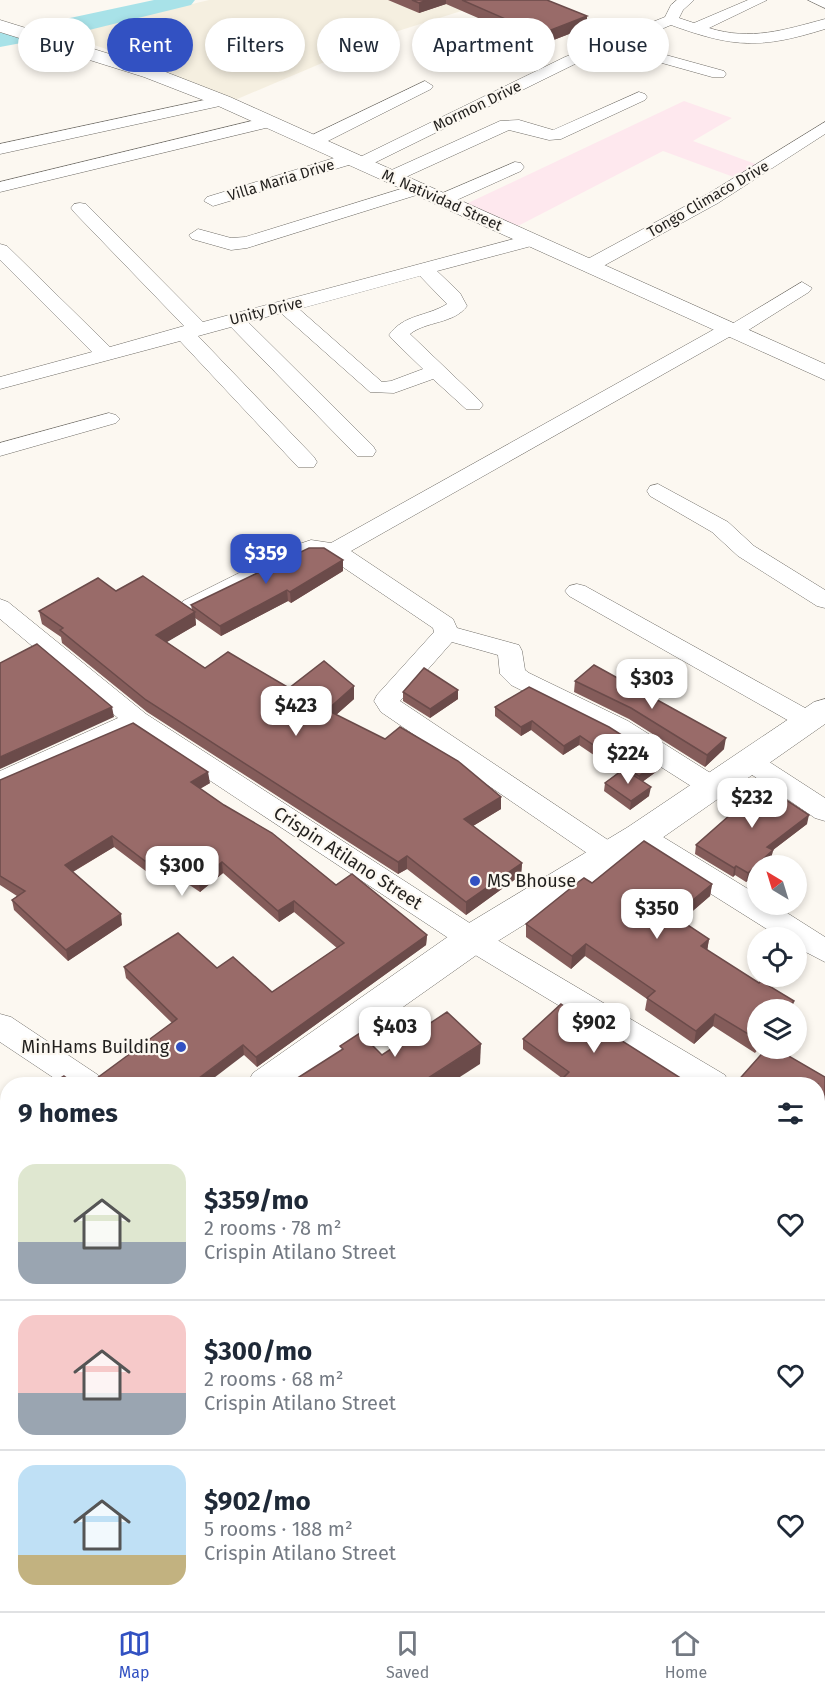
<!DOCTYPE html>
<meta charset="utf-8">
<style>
body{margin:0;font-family:"Fira Sans",sans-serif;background:#f6f6f7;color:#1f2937;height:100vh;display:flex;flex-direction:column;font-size:22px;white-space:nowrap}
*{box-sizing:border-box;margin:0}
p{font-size:20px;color:#747a83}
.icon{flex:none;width:33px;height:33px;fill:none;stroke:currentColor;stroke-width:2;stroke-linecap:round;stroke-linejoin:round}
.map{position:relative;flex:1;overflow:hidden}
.panel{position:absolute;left:0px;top:1077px;width:825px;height:534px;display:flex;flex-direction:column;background:#fff;border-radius:24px 24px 0 0;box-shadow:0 3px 9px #0003}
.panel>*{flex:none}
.hud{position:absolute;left:18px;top:18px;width:789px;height:54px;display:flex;gap:12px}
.needle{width:39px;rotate:322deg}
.buttons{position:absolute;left:747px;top:855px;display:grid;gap:12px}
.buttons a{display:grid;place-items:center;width:60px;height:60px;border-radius:50%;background:#fff;box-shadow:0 3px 9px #0003;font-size:30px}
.price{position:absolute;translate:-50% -51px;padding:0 14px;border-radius:12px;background:#fff;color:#222;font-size:20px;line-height:39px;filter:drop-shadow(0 2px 3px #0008)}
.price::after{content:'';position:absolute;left:50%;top:36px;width:18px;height:14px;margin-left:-9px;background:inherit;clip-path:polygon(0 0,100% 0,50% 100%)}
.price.selected{background:#3251c2;color:#fff}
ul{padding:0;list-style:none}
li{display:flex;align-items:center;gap:18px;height:150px;padding:0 18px}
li+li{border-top:2px solid #e0e1e3}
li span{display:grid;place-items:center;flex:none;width:168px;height:120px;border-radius:18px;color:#555}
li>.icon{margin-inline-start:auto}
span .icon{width:72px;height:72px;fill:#fffc;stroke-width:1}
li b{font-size:26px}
h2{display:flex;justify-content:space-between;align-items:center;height:72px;padding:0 18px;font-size:26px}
.tag{padding:0 21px;border-radius:27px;background:#fff;box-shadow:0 3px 9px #0003;font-size:21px;line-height:54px}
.tag.selected{background:#3251c2;color:#fff}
.menu{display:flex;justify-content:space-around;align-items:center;height:84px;border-top:2px solid #e0e1e3;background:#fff;font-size:16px;color:#747a83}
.menu a{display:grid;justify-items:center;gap:3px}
.menu .selected{color:#3251c2}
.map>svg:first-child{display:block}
.built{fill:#f5efe0}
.industrial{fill:#fee8ee}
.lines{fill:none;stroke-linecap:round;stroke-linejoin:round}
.river{fill:#a8e2e8;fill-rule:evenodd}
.street-casing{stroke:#706d67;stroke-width:1}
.secondary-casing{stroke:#706d67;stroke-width:1}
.street{fill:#fff;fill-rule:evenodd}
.secondary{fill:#fff;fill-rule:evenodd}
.wall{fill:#845c5a}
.shaded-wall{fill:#6b4b4a}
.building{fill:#996b69;stroke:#6b4b4a;stroke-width:1.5}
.poi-dot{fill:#3251c2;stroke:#fcf8f1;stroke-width:2}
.labels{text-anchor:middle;stroke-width:4.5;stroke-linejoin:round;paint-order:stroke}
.far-street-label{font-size:15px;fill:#211f1d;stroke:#fcf8f1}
.street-label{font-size:18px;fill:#211f1d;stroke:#fcf8f1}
.poi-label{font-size:18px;fill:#211f1d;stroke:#fcf8f1;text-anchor:start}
</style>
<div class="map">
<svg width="825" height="1611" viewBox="0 0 825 1611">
<rect width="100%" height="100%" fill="#fcf8f1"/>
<g class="built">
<polygon points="209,0 496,0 395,32 235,100 128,56 63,35"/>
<polygon points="221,1604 319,1604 310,1611 230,1611"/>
</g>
<polygon class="industrial" points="684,101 732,118 693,141 761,166 739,179 663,151 516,227 466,204"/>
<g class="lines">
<polygon class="river" points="154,0 195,0 191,5 85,31 0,47 0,33"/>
<g class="street-casing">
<g id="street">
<path d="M677,0H694L683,10L679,18L694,23L748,0H767L709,28C751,41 784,30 825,19V29C761,49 734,48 671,25L626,44L724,71L726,74L724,77H712L612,49L577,63L366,167L360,168L352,164L213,206L204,201L207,197L344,155L350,154L358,158L565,57L665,17L671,5Z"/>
<polygon points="808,0 825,0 825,8"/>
<polygon points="425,81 433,86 431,89 318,146 312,147 304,142 306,138"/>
<polygon points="639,92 645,94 647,97 645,100 561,139 549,140 509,130 397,181 391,182 382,177 385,173 500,121 519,120 553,130"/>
<polygon points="223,96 231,101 229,104 0,154 0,144"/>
<polygon points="268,117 276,122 274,126 0,192 0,182"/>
<polygon points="825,122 825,134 718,203 596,270 582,270 580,266 582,262 706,195"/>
<polygon points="515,162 521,163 524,167 521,171 450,203 444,204 435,199 438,195"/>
<polygon points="417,184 423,185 426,189 423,193 247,248 231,250 192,239 189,235 198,229 231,238 245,237"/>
<path d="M80,203L86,204L203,322L532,234L541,240L539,244L437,271L460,293L467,306C454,324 426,321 410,334L480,401L483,405L480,409H466L433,379L394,393L370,392L281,313L248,322L373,446L376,451L373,456H357L231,327L198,336L314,457L317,462L314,467H298L180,341L0,389V377L92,352L0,260V244L7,246L110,347L184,326L74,212L71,208L74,204ZM420,276L447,304C426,317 404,314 389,335L392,339L423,369L391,381L382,382L299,309Z"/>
<polygon points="802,282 812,288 809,292 739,336 729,337 351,551 453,619 457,628 519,645 522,651 525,670 529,673 628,721 720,779 724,786 720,793 711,795 702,793 609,734 511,685 500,674 498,655 452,642 400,701 620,848 624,855 620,862 610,865 600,862 381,712 374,701 377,695 434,632 433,628 328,557 309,556 199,611 191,614 183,611 179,606 183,601 293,546 311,540 331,543 720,326 730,325"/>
<polygon points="109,413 116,415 120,419 116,423 0,456 0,443"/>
<polygon points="658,484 728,522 754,546 825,590 825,608 817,606 738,556 712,532 650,496 647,491 650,486"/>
<polygon points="577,584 585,586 816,714 820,720 816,726 807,729 798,726 569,596 565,591 569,586"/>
<polygon points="0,599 8,602 146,714 482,931 725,1075 729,1084 689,1084 462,947 135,731 0,791 0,771 118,718 0,619"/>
<polygon points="748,751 757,754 825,798 825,821 815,818 739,766 735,760 739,754"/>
<polygon points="640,826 650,829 758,895 758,904 773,904 825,937 825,962 796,947 796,938 781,938 630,843 626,836 630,829"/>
<polygon points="0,1014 11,1017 98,1075 102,1084 63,1084 0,1042"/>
<polygon points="818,1130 825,1133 825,1163 818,1160"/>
<polygon points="825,1474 825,1519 818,1521 818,1477"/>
<polygon points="388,1604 432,1604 436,1611 391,1611"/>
<polygon points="732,1604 773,1604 770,1611 728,1611"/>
</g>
</g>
<g class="secondary-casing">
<g id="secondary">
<polygon points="0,20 158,69 230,97 825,364 825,380 216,105 144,77 0,32"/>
<polygon points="825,699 825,724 652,845 485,949 294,1084 247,1084 253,1073 459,929 628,827 814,702"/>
<polygon points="8,1245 8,1284 0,1287 0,1248"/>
</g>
</g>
<use href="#street" class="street"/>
<use href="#secondary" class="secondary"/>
</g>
<g class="wall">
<polygon points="388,0 547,0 587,27 533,48 508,38 508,31 446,4 419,13"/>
<polygon points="343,571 291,603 288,601 221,636 195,618 196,625 166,642 205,668 289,688 354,699 336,715 501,797 501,809 473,826 522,863 521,875 466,915 407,869 398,874 147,712 62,643 61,637 42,624 39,611 116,591 192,610 191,605"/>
<polygon points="575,681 724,749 705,767 629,719 574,692"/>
<polygon points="458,690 458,699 430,718 403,701 403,692"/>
<polygon points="495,707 661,760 660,769 642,782 649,796 630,810 604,791 605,783 619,772 579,745 563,755 531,730 521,736 495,716"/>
<polygon points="0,780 210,783 200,789 336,885 427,935 426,945 257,1067 244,1055 172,1023 126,978 124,967 217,968 272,992 337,948 294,912 279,922 223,873 200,892 158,864 147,872 114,847 73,872 122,925 68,961 14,910 12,900 17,896 0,885"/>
<polygon points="736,804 807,824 773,850 771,859 764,866 758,866 758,872 746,882 735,875 733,877 695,854 696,845 734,811"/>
<polygon points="592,883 712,884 710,896 681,921 709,939 707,950 758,1010 758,1048 759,1048 755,1053 713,1026 694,1044 645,1010 647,999 585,956 571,969 526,937 526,924"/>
<polygon points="523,1039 614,1040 563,1079 523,1049"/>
<polygon points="825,1077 825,1131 819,1129 819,1147 818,1151 818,1084"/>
<polygon points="818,1202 825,1207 825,1444 818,1455"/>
<polygon points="294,1604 331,1604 306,1610"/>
<polygon points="447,1604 618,1604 627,1611 458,1611"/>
</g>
<g class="shaded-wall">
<polygon points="427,0 446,0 446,4 419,13 419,3"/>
<polygon points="587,16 587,27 533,48 533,37"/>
<polygon points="343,560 343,571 291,603 290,592"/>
<polygon points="287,590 288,601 221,636 220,626"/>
<polygon points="195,612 196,625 157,648 156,635"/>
<polygon points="354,686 354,699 328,722 327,710"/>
<polygon points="458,690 458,699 430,718 430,709"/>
<polygon points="112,707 114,717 0,769 0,757"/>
<polygon points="532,721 531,730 521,736 521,727"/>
<polygon points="580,736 579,745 563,755 564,746"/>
<polygon points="726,738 724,749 705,767 707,755"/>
<polygon points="661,760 660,769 638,785 639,776"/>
<polygon points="208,772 210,783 192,793 191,782"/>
<polygon points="651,787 649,796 630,810 631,801"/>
<polygon points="501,797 501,809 463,832 464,819"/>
<polygon points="809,815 807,824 765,856 767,847"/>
<polygon points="112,836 114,847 67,875 65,865"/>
<polygon points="773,850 771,859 764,866 758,866 758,872 746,882 748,873"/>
<polygon points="157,853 158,864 147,872 145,861"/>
<polygon points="407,856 407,869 398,874 398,862"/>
<polygon points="222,862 223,873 200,892 199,881"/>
<polygon points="522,863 521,875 466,915 466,902"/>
<polygon points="736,866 735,875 733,877 734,868"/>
<polygon points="712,884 710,896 672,929 674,916"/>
<polygon points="294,901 294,912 279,922 278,911"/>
<polygon points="121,914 122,925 68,961 66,950"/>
<polygon points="427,935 426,945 257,1067 256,1057"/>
<polygon points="709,939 707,952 701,946"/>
<polygon points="586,944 585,956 571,969 572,956"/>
<polygon points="794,1001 792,1010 786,1010"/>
<polygon points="715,1014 713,1026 694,1044 696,1031"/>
<polygon points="481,1044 480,1064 449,1084 419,1084"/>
<polygon points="243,1045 244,1055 206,1084 191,1084"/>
<polygon points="8,1207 8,1220 0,1225 0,1212"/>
<polygon points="825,1440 825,1444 818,1455 818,1450"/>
<polygon points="102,1604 123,1604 113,1611 93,1611"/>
</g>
<g class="building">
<polygon points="412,0 427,0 419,3"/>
<polygon points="462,0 547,0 587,16 533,37 508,27 517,24"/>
<polygon points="309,548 324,548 343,560 290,592 287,590 220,626 191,605"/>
<polygon points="143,576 195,612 156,635 205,668 228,652 289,688 324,661 354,686 327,710 385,739 400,727 458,761 501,797 464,819 522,863 466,902 407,856 398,862 146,700 60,630 63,628 39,611 98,578 116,591"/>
<polygon points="37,644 112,707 0,757 0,663"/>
<polygon points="594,665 726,738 707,755 631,708 575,681"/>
<polygon points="424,668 458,690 430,709 403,692"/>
<polygon points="529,687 609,727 661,760 639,776 580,736 564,746 532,721 521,727 495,707"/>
<polygon points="133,723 208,772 191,782 224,805 272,833 336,885 352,874 427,935 256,1057 243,1045 191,1084 89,1084 177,1019 124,967 178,933 217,968 233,957 272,992 344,943 294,901 278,911 222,862 199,881 157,853 145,861 112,836 65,865 121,914 66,950 12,900 25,891 0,876 0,780"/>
<polygon points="624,769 651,787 631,801 605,783"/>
<polygon points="762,784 809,815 767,847 773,850 748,873 736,866 734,868 696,845 739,807 736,804"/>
<polygon points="644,841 712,884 674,916 709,939 701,946 759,983 761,981 794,1001 786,1010 758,1010 758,1040 715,1014 696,1031 647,998 655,991 586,944 572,956 526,924 577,883 584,878 592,883"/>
<polygon points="561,1004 614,1040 616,1037 690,1084 557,1084 569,1072 523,1039"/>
<polygon points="447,1012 481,1044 419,1084 288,1084 343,1049 340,1046 360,1033 382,1055"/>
<polygon points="767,1048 775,1048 825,1077 825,1119 819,1118 819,1147 818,1148 818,1084 735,1084"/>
<polygon points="64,1076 75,1084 51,1084"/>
<polygon points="8,1115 8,1207 0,1212 0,1120"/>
<polygon points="818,1202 825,1207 825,1440 818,1450 818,1341 824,1332 818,1328"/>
<polygon points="8,1265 8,1604 102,1604 93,1611 0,1611 0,1272 4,1271 6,1266"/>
<polygon points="818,1571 825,1576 825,1611 780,1611 784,1604 818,1604"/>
<polygon points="310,1604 331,1604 337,1611 305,1611 312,1604"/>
<polygon points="459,1604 618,1604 627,1611 470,1611"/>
</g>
<g class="poi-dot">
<circle cx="475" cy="881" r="6"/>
<circle cx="181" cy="1047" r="6"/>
</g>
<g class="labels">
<g class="far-street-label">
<text transform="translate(477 106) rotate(-26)" y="5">Mormon Drive</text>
<text transform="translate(281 180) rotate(-17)" y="5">Villa Maria Drive</text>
<text transform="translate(708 199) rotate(-30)" y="5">Tongo Climaco Drive</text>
<text transform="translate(442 200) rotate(24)" y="5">M. Natividad Street</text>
<text transform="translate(266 311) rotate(-14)" y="5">Unity Drive</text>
</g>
<g class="street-label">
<text transform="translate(348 858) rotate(33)" y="6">Crispin Atilano Street</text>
</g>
<g class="poi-label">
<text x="487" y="887">MS Bhouse</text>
<text x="169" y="1053" text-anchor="end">MinHams Building</text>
</g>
</g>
</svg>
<div class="buttons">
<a><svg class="needle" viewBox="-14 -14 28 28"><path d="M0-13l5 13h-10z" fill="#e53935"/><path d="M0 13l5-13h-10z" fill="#747a83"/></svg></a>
<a><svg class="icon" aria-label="locate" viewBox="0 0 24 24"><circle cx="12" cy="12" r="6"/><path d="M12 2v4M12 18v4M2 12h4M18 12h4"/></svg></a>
<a><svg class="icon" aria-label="layers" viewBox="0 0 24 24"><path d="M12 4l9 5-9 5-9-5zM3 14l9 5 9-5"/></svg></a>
</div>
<b class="price selected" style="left:266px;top:585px">$359</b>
<b class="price" style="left:652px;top:710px">$303</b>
<b class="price" style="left:296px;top:737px">$423</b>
<b class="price" style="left:628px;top:785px">$224</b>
<b class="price" style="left:752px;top:829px">$232</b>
<b class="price" style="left:182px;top:897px">$300</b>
<b class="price" style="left:657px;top:940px">$350</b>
<b class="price" style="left:594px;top:1054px">$902</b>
<b class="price" style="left:395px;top:1058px">$403</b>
<div class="hud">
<a class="tag">Buy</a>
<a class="tag selected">Rent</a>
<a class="tag">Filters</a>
<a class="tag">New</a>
<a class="tag">Apartment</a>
<a class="tag">House</a>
</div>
<section class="panel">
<h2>9 homes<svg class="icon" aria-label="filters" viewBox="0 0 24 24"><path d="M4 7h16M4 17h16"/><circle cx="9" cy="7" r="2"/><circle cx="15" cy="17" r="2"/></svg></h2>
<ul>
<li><span style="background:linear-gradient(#dfe7d0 65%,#9aa5b1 0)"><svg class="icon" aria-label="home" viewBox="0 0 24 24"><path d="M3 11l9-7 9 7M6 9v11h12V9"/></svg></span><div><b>$359/mo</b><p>2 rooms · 78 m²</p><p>Crispin Atilano Street</p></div><svg class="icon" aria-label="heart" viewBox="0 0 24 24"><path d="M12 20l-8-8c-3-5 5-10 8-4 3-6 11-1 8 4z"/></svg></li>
<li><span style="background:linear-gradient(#f6c9c9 65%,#9aa5b1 0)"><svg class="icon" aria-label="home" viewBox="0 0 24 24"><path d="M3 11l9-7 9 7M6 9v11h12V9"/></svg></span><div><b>$300/mo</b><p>2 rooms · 68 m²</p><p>Crispin Atilano Street</p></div><svg class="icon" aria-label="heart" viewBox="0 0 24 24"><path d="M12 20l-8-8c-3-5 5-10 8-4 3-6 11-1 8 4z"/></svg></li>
<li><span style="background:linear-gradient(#bfe0f5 75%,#c2b280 0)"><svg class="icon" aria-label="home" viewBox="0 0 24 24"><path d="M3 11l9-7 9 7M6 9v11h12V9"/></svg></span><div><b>$902/mo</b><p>5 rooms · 188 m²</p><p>Crispin Atilano Street</p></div><svg class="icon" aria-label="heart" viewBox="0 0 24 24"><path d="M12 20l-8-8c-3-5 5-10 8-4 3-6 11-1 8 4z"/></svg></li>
</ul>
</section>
</div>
<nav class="menu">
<a class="selected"><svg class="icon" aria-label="map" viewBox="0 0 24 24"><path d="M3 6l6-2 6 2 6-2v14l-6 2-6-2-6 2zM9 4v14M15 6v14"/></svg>Map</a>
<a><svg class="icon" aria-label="saved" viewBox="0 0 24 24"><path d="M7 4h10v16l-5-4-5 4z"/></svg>Saved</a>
<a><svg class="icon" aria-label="home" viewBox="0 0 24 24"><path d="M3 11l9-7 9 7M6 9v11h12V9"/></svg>Home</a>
</nav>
